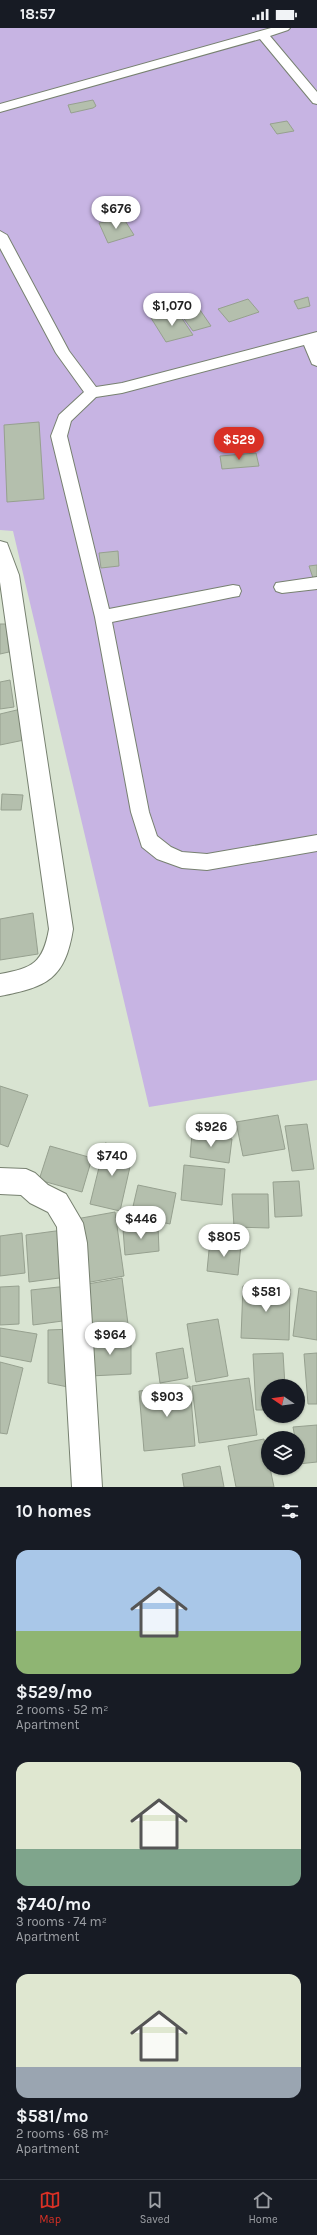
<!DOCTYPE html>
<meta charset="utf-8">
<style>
body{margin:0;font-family:Karla,sans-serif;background:#20242c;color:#f1f3f6;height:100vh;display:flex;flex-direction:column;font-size:15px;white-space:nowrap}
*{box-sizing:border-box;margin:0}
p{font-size:13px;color:#9ea1a6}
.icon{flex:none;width:22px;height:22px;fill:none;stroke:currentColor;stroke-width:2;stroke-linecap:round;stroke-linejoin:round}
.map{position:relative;height:1459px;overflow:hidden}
.details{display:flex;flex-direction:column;background:#171b24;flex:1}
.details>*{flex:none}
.needle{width:26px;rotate:283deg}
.controls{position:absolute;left:261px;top:1351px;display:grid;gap:8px}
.controls a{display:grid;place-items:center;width:44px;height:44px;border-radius:50%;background:#171b24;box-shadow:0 1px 3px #0004;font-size:20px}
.price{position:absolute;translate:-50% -34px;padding:0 9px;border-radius:14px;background:#fff;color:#222;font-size:13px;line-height:26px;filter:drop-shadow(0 1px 2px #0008)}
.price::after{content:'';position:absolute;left:50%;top:24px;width:12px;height:9px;margin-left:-6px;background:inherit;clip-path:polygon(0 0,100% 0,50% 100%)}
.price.selected{background:#d93025;color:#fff}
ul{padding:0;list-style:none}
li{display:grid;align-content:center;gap:8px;height:212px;padding:0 16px}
li span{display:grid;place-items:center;height:124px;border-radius:12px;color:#555}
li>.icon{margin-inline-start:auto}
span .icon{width:72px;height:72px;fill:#fffc;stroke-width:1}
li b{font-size:17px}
h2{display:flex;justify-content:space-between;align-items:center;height:48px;padding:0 16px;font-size:17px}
.status{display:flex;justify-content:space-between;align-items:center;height:28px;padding:0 20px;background:#171b24;direction:ltr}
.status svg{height:11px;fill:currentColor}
.dock{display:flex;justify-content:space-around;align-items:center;height:56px;border-top:1px solid #363941;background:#171b24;font-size:11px;color:#9ea1a6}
.dock a{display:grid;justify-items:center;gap:2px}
.dock .selected{color:#d93025}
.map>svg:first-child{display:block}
.green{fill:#c7b4e3}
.building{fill:#b4bfad;stroke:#96a08f}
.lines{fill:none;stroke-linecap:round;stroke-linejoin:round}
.service-casing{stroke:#778170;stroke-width:2}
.minor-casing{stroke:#778170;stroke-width:2}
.service{fill:#fff;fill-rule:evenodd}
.minor{fill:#fff;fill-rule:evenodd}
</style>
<div class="status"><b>18:57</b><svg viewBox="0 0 49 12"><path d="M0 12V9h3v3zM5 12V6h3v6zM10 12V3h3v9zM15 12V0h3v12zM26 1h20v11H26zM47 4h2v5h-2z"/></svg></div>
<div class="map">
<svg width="317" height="1459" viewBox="0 0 317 1459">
<rect width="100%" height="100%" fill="#d9e4d2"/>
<polygon class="green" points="0,0 317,0 317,1052 149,1079 13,503 0,502"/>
<g class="building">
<polygon points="93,72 96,78 93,80 71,85 68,77"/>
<polygon points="287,93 294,103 277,106 270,96"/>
<polygon points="124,191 134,207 108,215 99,195"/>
<polygon points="308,269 310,278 298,281 294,273"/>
<polygon points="248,271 259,284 229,294 218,281"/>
<polygon points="198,279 211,298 193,303 179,284"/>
<polygon points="177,283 193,307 166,314 151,290"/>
<polygon points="39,394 44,471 7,474 4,397"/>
<polygon points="256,425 259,438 222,441 220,428"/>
<polygon points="118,523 119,538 101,540 99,525"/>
<polygon points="317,537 317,549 313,550 309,538"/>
<polygon points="0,596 6,596 9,624 0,626"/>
<polygon points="10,652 14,679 0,681 0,654"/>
<polygon points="21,681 29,711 0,717 0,686"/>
<polygon points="2,766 23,767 21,782 1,782"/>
<polygon points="33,885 38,926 0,932 0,891"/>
<polygon points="0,1058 28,1067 8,1119 0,1116"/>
<polygon points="278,1087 285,1121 243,1128 236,1094"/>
<polygon points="307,1096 314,1141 292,1143 285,1098"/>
<polygon points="192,1106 232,1111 229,1135 190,1129"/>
<polygon points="105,1115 134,1121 120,1183 90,1176"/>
<polygon points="50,1118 92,1130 82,1164 39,1152"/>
<polygon points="184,1137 225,1141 222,1177 181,1172"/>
<polygon points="299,1153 302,1188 275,1189 273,1154"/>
<polygon points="138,1157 176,1165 170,1196 131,1187"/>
<polygon points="232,1166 268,1166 269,1200 234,1199"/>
<polygon points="115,1184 124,1248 85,1255 76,1191"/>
<polygon points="158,1198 159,1223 125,1227 123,1201"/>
<polygon points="63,1202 67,1249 29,1254 26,1207"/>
<polygon points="22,1205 25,1245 0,1248 0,1208"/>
<polygon points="210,1212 241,1216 238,1247 207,1243"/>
<polygon points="122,1250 128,1296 88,1303 82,1257"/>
<polygon points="19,1258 19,1296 0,1297 0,1259"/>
<polygon points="68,1258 70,1292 33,1297 31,1262"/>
<polygon points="243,1258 290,1261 289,1312 241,1310"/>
<polygon points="299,1260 317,1264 317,1312 293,1308"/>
<polygon points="218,1291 228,1348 196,1354 187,1296"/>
<polygon points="0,1300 37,1306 31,1334 0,1328"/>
<polygon points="72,1301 73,1360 48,1355 48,1302"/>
<polygon points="131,1308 131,1346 90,1348 90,1309"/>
<polygon points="183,1320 188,1350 160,1355 156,1325"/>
<polygon points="283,1325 285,1358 268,1358 268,1382 256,1382 253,1326"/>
<polygon points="317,1325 317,1376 308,1376 304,1326"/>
<polygon points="0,1334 23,1340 7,1406 0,1405"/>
<polygon points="249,1350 257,1407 199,1415 192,1358"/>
<polygon points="190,1358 195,1418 144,1423 139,1363"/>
<polygon points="317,1397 317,1434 298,1436 298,1410 295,1410 293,1399"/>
<polygon points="264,1411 268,1440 270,1440 274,1459 236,1459 228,1418"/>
<polygon points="220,1438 224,1459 184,1459 182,1446"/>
</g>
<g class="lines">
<g class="service-casing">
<g id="service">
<polygon points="271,0 290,0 288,2 270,8 317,64 317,76 313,75 260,11 0,84 0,76"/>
<polygon points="0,203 7,207 69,323 96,359 122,355 317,304 317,338 312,336 304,317 122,365 96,369 71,393 67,408 109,581 233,557 239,558 241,563 239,568 233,569 112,594 149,784 157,808 171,819 182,824 207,826 317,807 317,823 207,842 182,840 157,831 142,819 131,784 95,589 51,408 59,387 84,364 56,325 0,220"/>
<polygon points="317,549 317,561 282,565 276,563 274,559 276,555"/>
</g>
</g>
<g class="minor-casing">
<g id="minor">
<path d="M0,513L7,515L19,547L73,901C65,951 47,959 0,968V946C33,940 43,935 49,901L0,554Z"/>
<polygon points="0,1140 26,1141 35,1145 48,1157 66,1166 83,1195 87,1215 102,1459 72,1459 57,1199 48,1184 30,1175 21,1167 0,1166"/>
</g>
</g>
<use href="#service" class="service"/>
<use href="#minor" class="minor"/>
</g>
</svg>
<div class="controls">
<a><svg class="needle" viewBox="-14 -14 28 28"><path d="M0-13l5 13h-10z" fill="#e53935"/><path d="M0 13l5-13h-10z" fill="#9ea1a6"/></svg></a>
<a><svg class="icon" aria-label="layers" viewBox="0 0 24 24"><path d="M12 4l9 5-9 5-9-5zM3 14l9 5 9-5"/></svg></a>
</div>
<b class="price" style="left:116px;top:202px">$676</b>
<b class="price" style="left:172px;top:299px">$1,070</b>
<b class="price selected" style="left:239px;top:433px">$529</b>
<b class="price" style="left:211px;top:1120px">$926</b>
<b class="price" style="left:112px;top:1149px">$740</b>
<b class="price" style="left:141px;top:1212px">$446</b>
<b class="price" style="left:224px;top:1230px">$805</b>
<b class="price" style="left:266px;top:1285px">$581</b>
<b class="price" style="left:110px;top:1328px">$964</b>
<b class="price" style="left:167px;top:1390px">$903</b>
</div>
<section class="details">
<h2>10 homes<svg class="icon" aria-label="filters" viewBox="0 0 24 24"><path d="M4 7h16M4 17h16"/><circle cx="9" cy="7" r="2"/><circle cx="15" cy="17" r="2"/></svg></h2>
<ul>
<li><span style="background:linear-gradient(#a9c7e8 65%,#8fb573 0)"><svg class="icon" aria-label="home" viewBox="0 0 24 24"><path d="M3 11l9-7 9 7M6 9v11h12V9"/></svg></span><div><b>$529/mo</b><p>2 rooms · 52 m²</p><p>Apartment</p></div></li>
<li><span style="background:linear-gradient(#dfe7d0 70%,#7fa58c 0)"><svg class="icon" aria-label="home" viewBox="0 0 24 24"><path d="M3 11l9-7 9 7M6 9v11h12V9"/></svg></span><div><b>$740/mo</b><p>3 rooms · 74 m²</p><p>Apartment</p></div></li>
<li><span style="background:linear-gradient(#dfe7d0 75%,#9aa5b1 0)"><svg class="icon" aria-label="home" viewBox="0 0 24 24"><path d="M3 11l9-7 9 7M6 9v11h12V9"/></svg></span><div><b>$581/mo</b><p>2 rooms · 68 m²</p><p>Apartment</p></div></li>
</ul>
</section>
<nav class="dock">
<a class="selected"><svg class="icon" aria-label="map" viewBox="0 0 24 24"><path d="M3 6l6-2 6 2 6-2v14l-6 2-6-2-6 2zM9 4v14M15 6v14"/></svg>Map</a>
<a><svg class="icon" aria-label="saved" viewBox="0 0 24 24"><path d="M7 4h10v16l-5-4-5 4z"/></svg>Saved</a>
<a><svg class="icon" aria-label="home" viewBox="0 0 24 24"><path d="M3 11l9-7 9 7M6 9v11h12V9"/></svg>Home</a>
</nav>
